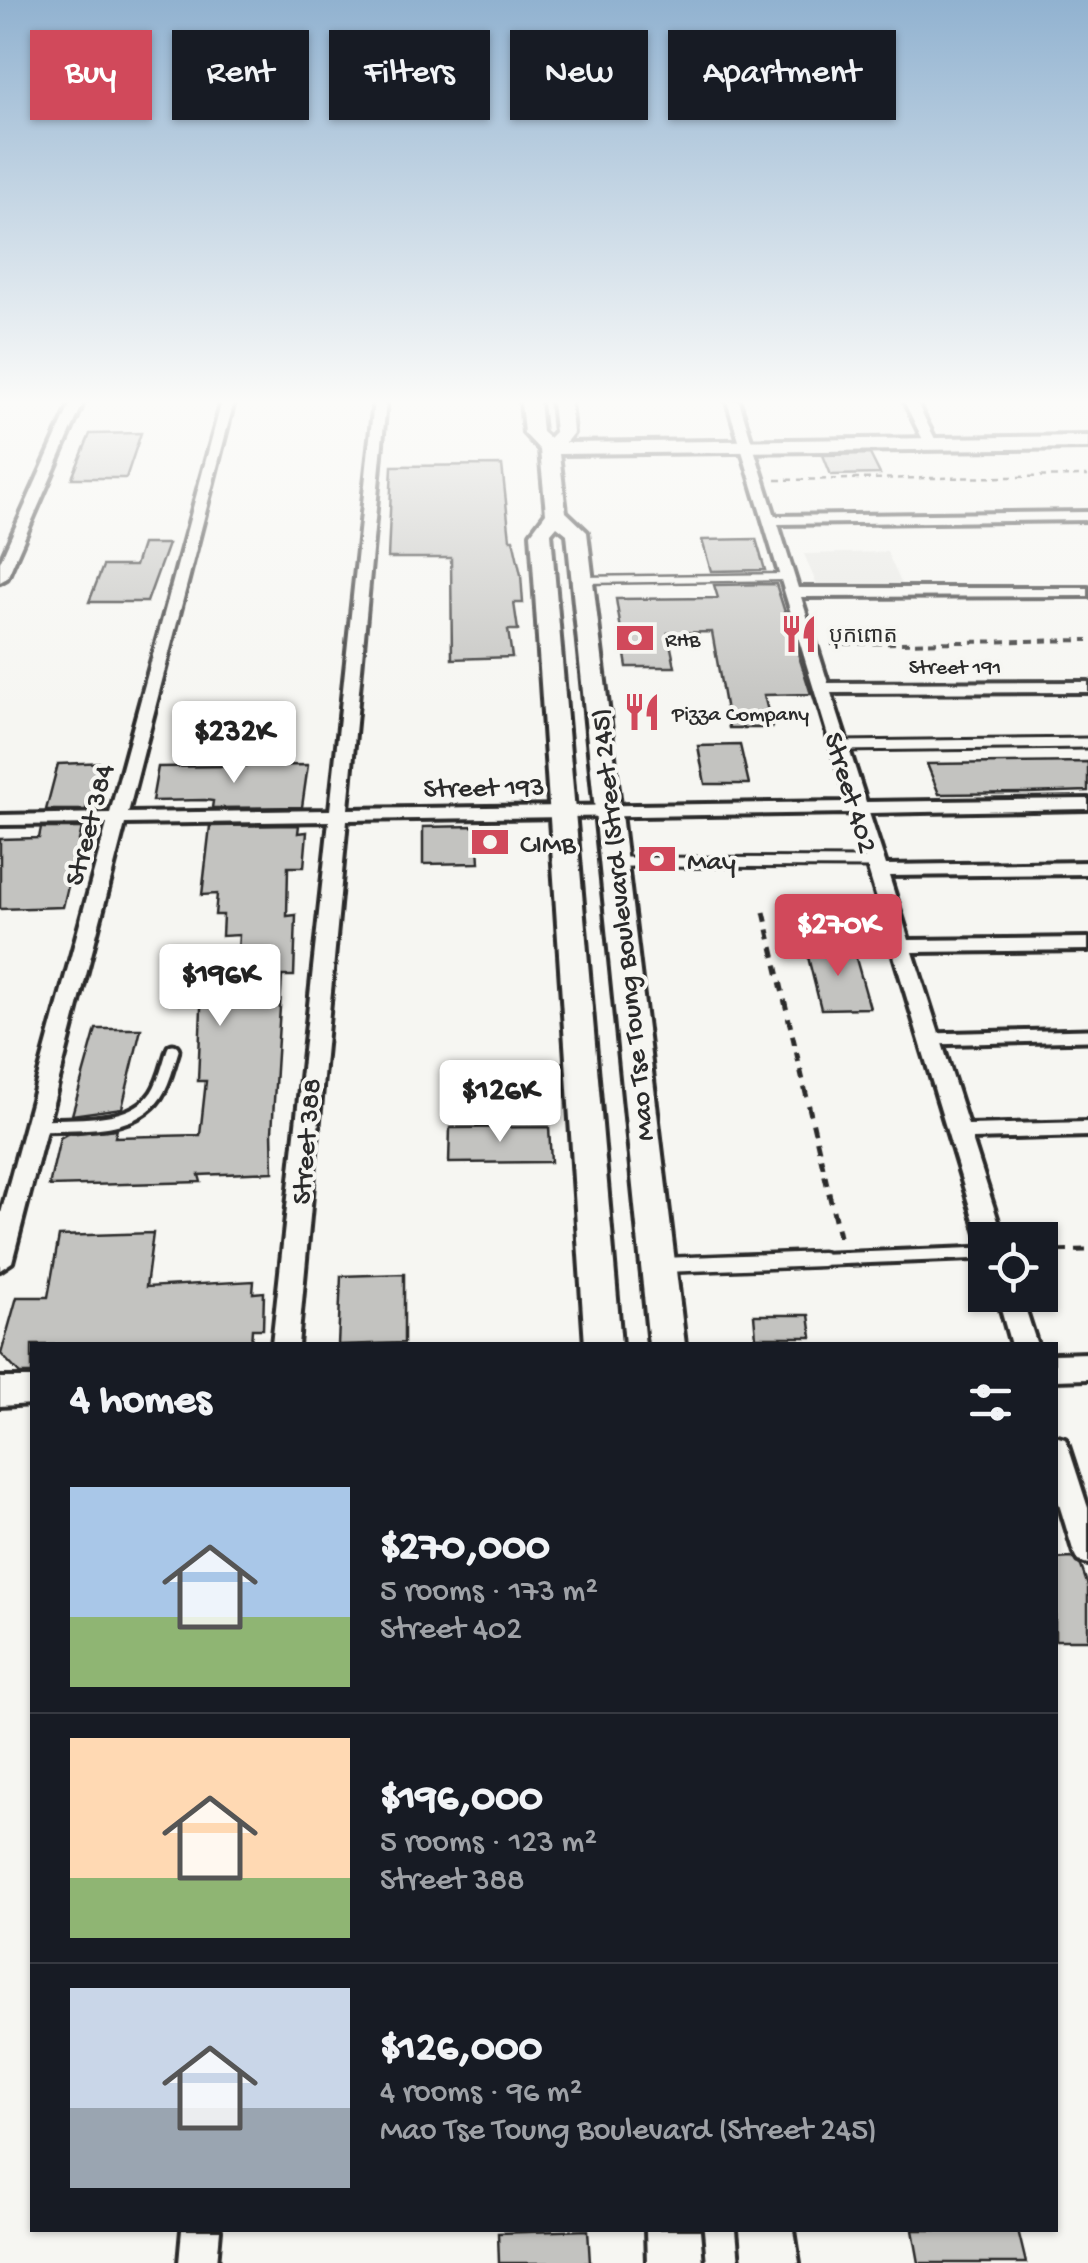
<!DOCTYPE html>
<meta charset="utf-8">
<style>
body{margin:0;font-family:"Gochi Hand","Noto Sans Khmer",sans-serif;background:#20242c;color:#f1f3f6;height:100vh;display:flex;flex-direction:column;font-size:38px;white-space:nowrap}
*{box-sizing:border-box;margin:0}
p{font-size:32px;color:#9ea1a6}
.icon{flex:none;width:55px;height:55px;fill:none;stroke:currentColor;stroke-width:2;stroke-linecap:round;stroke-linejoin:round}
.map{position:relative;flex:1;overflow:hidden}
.details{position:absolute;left:30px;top:1342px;width:1028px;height:890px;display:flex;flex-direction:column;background:#171b24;border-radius:0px;box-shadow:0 2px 8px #0004}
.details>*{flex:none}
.top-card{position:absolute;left:30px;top:30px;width:1030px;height:90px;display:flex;gap:20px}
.tools{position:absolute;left:968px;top:1222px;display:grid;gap:20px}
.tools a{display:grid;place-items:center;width:90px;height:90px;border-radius:0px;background:#171b24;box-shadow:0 2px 8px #0004;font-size:50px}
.price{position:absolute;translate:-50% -85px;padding:0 22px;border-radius:10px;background:#fff;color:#222;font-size:32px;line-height:65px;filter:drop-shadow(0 2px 5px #0008)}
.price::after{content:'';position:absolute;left:50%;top:60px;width:30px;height:22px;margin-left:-15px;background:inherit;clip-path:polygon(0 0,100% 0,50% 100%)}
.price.current{background:#d1495b;color:#fff}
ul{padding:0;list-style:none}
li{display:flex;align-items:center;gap:30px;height:250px;padding:0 40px}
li+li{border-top:2px solid #363941}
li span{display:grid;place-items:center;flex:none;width:280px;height:200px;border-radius:0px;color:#555}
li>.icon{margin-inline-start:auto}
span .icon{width:120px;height:120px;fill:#fffc;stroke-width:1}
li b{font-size:42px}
h2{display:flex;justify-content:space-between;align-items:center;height:120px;padding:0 40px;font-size:42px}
.chip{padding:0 35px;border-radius:0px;background:#171b24;box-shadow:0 2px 8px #0004;font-size:35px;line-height:90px}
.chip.current{background:#d1495b;color:#fff}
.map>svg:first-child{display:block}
.built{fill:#e7e7e3}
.building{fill:#c3c3c0;stroke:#2b2b2b;stroke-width:2.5}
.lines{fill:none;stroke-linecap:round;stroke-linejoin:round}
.lane-far3-casing{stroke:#2b2b2b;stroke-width:11}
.lane-far2-casing{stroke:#2b2b2b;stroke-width:15}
.lane-far1-casing{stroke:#2b2b2b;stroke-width:19}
.lane-casing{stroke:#2b2b2b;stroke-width:21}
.street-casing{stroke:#2b2b2b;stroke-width:8}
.secondary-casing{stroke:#2b2b2b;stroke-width:8}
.path-far2{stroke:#2b2b2b;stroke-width:2.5;stroke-dasharray:6 5;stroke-linecap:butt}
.path-far1{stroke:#2b2b2b;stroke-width:4;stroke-dasharray:8 6;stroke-linecap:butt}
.path{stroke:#2b2b2b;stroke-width:5;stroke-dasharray:10 8;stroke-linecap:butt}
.lane-far3{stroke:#f6f6f2;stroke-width:6}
.lane-far2{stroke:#f6f6f2;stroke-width:9}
.lane-far1{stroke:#f6f6f2;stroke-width:11}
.lane{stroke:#f6f6f2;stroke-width:14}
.street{fill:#f6f6f2;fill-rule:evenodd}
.secondary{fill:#f6f6f2;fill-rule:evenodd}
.labels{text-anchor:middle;stroke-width:8;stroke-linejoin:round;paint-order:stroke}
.far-poi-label{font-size:22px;fill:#2b2b2b;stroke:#f6f6f2;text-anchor:start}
.far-street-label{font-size:22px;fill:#2b2b2b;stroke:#f6f6f2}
.street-label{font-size:28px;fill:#2b2b2b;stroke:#f6f6f2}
.poi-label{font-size:28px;fill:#2b2b2b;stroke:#f6f6f2;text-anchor:start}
</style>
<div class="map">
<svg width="1088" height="2263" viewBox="0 0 1088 2263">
<rect width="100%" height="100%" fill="#f6f6f2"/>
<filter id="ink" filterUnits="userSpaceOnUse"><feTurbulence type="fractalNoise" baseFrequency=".01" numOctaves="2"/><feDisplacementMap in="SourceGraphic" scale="20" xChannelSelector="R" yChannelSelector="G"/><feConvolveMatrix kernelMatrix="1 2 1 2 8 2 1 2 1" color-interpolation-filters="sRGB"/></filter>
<g filter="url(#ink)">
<polygon class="built" points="887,552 903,587 818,588 804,554"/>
<g class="building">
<polygon points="141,433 126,478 72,478 90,434"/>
<polygon points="870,454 880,474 831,475 823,455"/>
<polygon points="502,465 510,539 513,539 521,575 523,603 514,603 518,630 508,630 512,657 452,659 451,558 388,558 392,466"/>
<polygon points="756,539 765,570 711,571 702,540"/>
<polygon points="142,544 168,544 147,602 89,602 103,566 135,566"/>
<polygon points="776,584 811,694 764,695 772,728 729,728 712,632 668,633 675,667 627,667 616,599 718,598 714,585"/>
<polygon points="740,745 749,784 705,784 698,746"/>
<polygon points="106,762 97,801 88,801 86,810 46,810 58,764"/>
<polygon points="1088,762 1088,791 1028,793 939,794 927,764"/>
<polygon points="308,765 302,807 212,808 213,801 205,800 152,801 158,767"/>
<polygon points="299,825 298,833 307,832 304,867 288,867 287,916 296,915 294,976 282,976 272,1132 273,1172 199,1175 201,1182 49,1186 60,1138 67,1134 117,1129 115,1137 200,1135 206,1081 198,1081 202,984 236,982 239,935 222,936 223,915 215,915 217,894 202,895 210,826"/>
<polygon points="477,826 479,863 423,864 423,827"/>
<polygon points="41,828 82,828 63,907 0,909 0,839 39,838"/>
<polygon points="853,948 870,1008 821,1009 806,949"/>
<polygon points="96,1029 141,1029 122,1108 72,1115"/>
<polygon points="549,1127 551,1162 449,1163 450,1128"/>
<polygon points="153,1233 146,1287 254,1281 253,1293 264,1292 263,1329 252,1329 251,1345 32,1345 32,1374 20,1374 1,1354 17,1297 48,1297 59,1236"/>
<polygon points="404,1274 404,1343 338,1345 341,1276"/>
<polygon points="754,1315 809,1315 812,1337 756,1337"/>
<polygon points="1072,1558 1081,1566 1088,1586 1088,1640 1055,1640 1055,1559"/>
<polygon points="588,2230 590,2263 499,2263 498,2233"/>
<polygon points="913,2230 1018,2230 1026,2263 919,2263"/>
</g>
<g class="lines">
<g class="lane-far3-casing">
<polyline id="lane-far3" points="581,580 787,577"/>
</g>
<g class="lane-far2-casing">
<g id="lane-far2">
<polyline points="839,746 1088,743"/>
<polyline points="614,862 875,863"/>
</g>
</g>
<g class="lane-far1-casing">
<g id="lane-far1">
<polyline points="930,1039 1088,1035"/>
<path d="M36,1125C73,1123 132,1130 156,1095C165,1082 168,1065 173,1050"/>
<polyline points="755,1262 985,1253"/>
</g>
</g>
<g class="lane-casing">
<polyline id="lane" points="663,1265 822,1259"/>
</g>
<g class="street-casing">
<g id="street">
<polygon points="72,401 84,401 7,578 0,582 0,562"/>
<polygon points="222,401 234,401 128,813 330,810 374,401 386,401 348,809 848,802 727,401 739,401 775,516 1088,512 1088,520 778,524 798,588 1088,588 1088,596 801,597 828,683 1088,682 1088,692 831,693 866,802 1088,799 1088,809 869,813 886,865 1088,862 1088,874 889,876 909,940 1088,938 1088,950 913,952 968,1125 1088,1122 1088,1136 972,1139 1004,1240 985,1240 985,1246 980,1240 851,813 347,820 298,1345 272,1345 329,821 125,824 12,1262 0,1270 0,1217 107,824 0,825 0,815 110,813"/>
<polygon points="904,401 916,401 937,443 936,446 926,446"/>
<polygon points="997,1295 1021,1295 1037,1345 1011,1345"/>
<polygon points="1055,1436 1065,1439 1068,1446 1088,1508 1088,1564 1078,1561 1074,1553 1055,1491"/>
<polygon points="182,2230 220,2230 217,2263 179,2263"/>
</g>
</g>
<g class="secondary-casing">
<g id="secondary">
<polygon points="521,401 539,401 542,432 549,438 555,432 552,401 570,401 573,433 565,443 1088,436 1088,448 559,454 566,512 587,532 685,1345 649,1345 567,534 557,526 551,533 621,1345 585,1345 531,533 546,513 540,450 524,433"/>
<polygon points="1088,1353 1088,1379 1055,1380 1055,1354"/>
<polygon points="0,1378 32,1378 32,1404 0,1406"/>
<polygon points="646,2230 700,2230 703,2263 647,2263"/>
<polygon points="740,2230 794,2230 799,2263 743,2263"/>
</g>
</g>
<polyline class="path-far2" points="776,480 1088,476"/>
<polyline class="path-far1" points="831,644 1088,640"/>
<g class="path">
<polyline points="764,912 840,1241"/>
<polyline points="1040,1251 1088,1250"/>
</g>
<use href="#lane-far3" class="lane-far3"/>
<use href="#lane-far2" class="lane-far2"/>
<use href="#lane-far1" class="lane-far1"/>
<use href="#lane" class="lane"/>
<use href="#street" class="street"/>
<use href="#secondary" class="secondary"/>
</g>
</g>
<linearGradient id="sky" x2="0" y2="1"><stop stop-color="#91b2d0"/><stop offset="0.56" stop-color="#fbfbf9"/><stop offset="1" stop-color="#fbfbf9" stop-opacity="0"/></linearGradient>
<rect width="1088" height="717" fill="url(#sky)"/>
<defs>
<g id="restaurant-bare" transform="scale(3)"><path d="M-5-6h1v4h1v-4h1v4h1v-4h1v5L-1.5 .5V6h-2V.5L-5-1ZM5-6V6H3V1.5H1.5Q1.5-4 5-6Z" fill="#d1495b" stroke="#f6f6f2" stroke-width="2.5" paint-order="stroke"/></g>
<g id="bank-bare" transform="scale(3)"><path d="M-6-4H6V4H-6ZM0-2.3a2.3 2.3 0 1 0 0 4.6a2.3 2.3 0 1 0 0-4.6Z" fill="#d1495b" stroke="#f6f6f2" stroke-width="2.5" paint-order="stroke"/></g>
</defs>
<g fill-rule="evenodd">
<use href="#restaurant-bare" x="799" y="634"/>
<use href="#bank-bare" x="635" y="638"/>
<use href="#restaurant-bare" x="642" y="712"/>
<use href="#bank-bare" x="490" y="842"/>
<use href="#bank-bare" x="657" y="859"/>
</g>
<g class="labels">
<g class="far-poi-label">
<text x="829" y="642">បុកពោត</text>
<text x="665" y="646">RHB</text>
<text x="672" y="720">Pizza Company</text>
</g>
<g class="far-street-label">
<text x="955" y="673">Street 191</text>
</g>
<g class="street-label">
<text transform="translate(484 785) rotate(-1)" y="10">Street 193</text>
<text transform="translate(853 792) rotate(73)" y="10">Street 402</text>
<text transform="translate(87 824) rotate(-75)" y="10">Street 384</text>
<text transform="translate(620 925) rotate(-96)" y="10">Mao Tse Toung Boulevard (Street 245)</text>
<text transform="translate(304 1141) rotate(-85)" y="10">Street 388</text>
</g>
<g class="poi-label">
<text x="520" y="852">CIMB</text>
<text x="687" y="869">May</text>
</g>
</g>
</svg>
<div class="tools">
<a><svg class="icon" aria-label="locate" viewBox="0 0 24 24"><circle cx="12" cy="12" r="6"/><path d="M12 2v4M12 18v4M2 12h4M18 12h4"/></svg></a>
</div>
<b class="price" style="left:234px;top:786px">$232K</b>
<b class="price current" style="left:838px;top:979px">$270K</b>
<b class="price" style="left:220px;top:1029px">$196K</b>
<b class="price" style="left:500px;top:1145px">$126K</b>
<div class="top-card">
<a class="chip current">Buy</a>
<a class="chip">Rent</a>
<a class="chip">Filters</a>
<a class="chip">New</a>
<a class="chip">Apartment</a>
</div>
<section class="details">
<h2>4 homes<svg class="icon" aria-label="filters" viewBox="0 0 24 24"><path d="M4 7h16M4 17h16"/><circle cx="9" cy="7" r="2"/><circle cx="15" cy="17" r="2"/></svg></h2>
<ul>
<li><span style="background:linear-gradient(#a9c7e8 65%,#8fb573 0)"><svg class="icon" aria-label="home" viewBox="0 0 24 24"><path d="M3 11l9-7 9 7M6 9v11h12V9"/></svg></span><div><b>$270,000</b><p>5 rooms · 173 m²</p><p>Street 402</p></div></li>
<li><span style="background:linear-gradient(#ffd9b3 70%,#8fb573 0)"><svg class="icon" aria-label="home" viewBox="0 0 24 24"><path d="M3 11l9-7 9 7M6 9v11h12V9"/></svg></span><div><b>$196,000</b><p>5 rooms · 123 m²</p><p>Street 388</p></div></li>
<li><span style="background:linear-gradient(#c9d6e8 60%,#9aa5b1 0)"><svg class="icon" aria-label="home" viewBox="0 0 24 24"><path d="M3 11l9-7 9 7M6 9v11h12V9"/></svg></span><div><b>$126,000</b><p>4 rooms · 96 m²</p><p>Mao Tse Toung Boulevard (Street 245)</p></div></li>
</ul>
</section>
</div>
